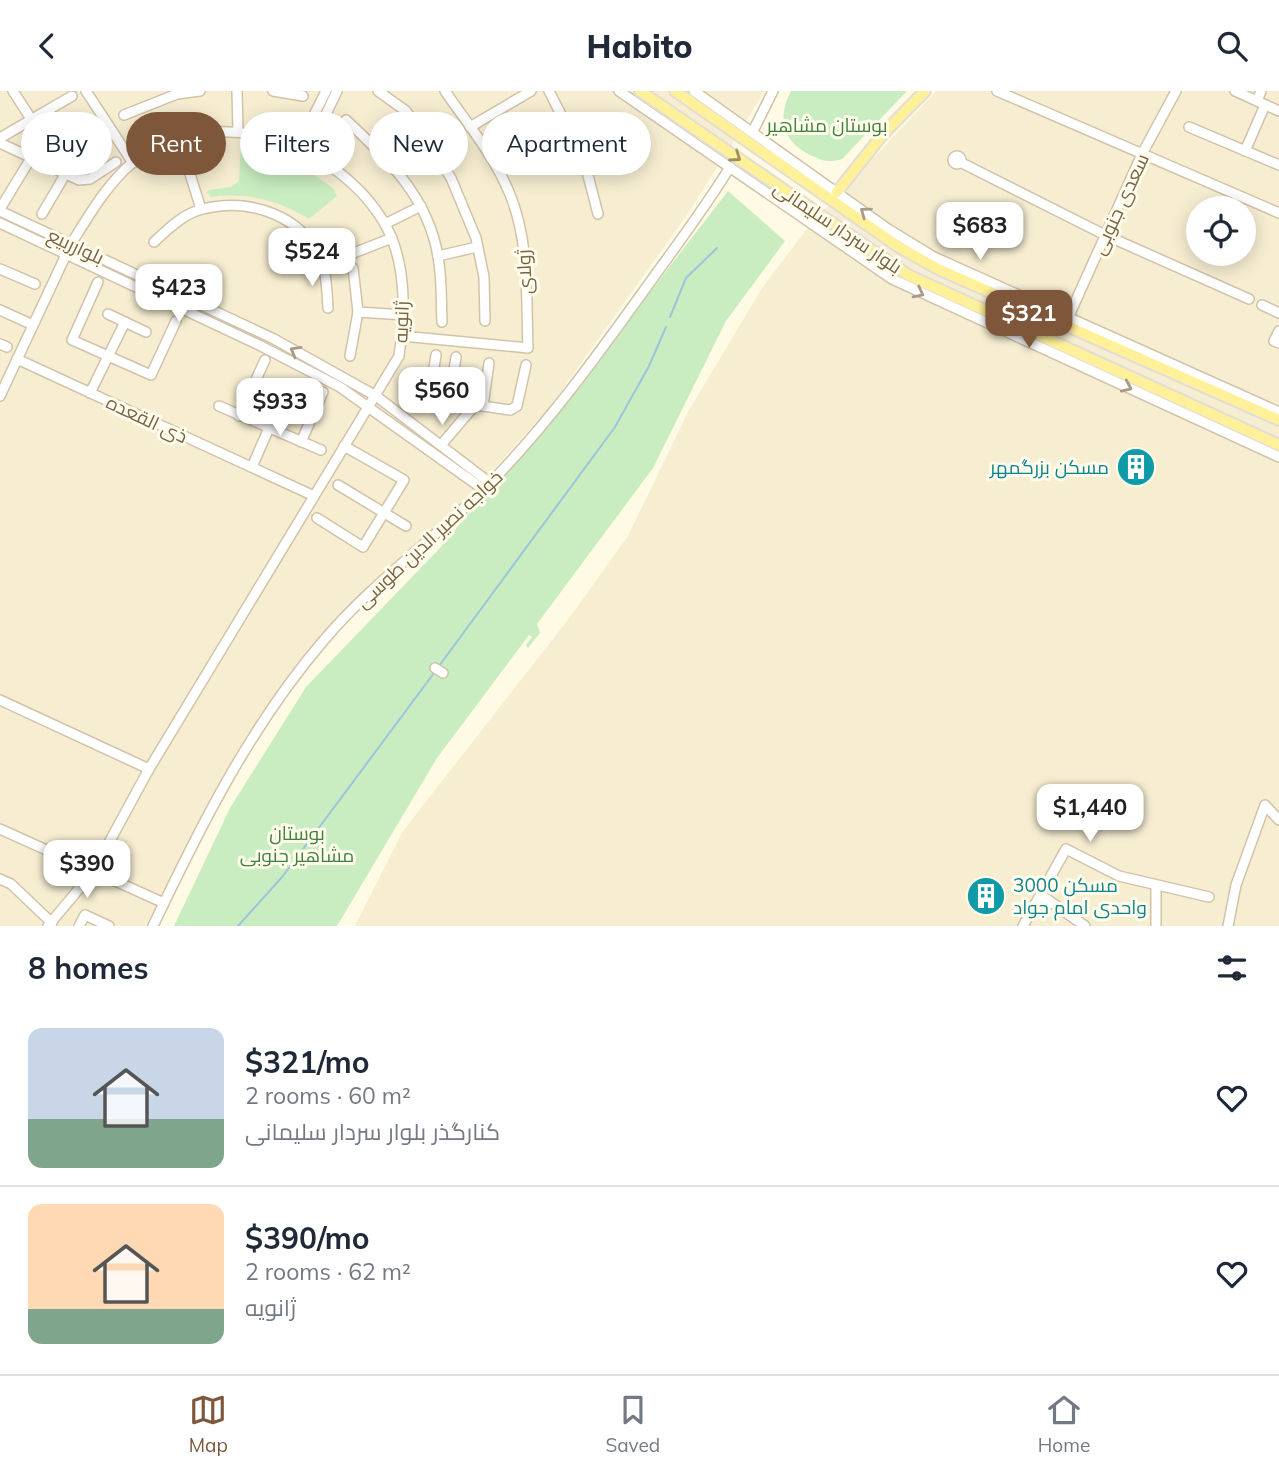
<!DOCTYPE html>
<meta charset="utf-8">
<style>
body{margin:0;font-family:Mulish,Cairo,sans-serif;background:#f2f2f3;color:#1f2937;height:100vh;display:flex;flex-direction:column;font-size:26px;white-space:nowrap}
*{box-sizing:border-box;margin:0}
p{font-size:23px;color:#747a83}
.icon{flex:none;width:38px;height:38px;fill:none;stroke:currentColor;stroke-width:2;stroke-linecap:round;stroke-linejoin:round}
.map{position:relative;height:835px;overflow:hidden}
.details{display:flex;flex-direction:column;background:#fff;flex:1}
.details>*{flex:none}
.guide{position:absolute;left:21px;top:21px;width:700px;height:63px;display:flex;gap:14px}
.fabs{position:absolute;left:1186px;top:105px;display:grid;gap:14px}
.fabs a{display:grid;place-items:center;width:70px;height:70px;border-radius:50%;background:#fff;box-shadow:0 4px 18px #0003;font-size:35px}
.price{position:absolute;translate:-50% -60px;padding:0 16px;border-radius:14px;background:#fff;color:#222;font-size:23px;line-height:46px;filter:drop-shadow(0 2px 4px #0008)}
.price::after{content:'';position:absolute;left:50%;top:42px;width:21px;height:16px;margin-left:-10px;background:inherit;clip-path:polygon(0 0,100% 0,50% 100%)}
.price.active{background:#7e573b;color:#fff}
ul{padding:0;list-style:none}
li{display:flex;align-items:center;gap:21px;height:175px;padding:0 28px}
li+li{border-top:2px solid #e0e1e3}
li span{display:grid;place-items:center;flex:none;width:196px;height:140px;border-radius:14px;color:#555}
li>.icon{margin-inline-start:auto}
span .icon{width:84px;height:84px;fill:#fffc;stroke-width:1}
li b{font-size:30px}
h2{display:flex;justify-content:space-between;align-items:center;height:84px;padding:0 28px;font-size:30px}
.pill{padding:0 24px;border-radius:32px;background:#fff;box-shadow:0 4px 18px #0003;font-size:24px;line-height:63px}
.pill.active{background:#7e573b;color:#fff}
header{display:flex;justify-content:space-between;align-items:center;height:91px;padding:0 28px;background:#fff;font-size:32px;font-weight:800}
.tabs{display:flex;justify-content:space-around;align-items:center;height:98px;border-top:2px solid #e0e1e3;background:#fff;font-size:19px;color:#747a83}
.tabs a{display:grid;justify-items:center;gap:4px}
.tabs .active{color:#7e573b}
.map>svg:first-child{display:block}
.residential{fill:#f7eed2;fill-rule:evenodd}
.green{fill:#c9edc1}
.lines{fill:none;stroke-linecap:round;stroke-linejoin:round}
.stream{stroke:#9cc4dd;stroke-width:2}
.minor-casing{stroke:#d1c3a9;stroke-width:12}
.major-casing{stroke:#e2ddd7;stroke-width:14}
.minor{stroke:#fff;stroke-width:9}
.major{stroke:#fff09a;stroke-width:10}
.oneway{stroke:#a18e60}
.oneway2{stroke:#a89a87}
.labels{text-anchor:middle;stroke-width:6;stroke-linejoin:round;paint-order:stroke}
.park-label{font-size:19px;fill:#42813d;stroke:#fffcec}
.street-label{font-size:19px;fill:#796447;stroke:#fffcec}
.culture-label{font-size:19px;fill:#0d838f;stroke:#fffcec;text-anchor:end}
</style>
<header><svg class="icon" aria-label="back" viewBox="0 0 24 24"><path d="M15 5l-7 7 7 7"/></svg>Habito<svg class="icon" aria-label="search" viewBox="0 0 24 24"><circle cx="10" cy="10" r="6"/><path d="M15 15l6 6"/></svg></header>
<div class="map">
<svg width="1279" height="835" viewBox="0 0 1279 835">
<rect width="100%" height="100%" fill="#fefae4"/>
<g class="residential">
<polygon points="0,0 765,0 687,124 549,317 458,418 303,570 251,640 199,733 155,835 0,835"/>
<path d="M936,0H1279V835H355L403,740L570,526L628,445L688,321L762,197L806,139ZM1199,117H1244V163H1199Z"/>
</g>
<g class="green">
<path d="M791,0H907L842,68C828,72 823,70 810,64C782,50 777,27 791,0Z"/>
<path d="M241,49L299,66L308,71L307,79L333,97L337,105L309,128C278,109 247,101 211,106L207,101L209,99L231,96L239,90Z"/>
<polygon points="728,100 785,150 726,230 653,377 537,533 540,542 528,557 526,554 532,546 529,544 437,667 337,835 174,835 230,717 306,596 440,457 619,241"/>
</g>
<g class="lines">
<g class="stream">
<polyline points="670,226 686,187 717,157"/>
<polyline points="439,575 615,336 649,275 666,236"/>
<polyline points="238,835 283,785 434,582"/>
</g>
<g class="minor-casing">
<g id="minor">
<polyline points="13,0 66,82 42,123"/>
<polyline points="86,0 133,72"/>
<polyline points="237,0 238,41"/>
<polyline points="273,0 303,5"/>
<polyline points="378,0 406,20 451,87 476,147 484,186 485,230"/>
<polyline points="549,0 584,69 598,123"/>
<polyline points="619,0 892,188 1279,366"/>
<polyline points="694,0 885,136 934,166 1279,321"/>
<polyline points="997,0 1279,122"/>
<polyline points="1235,0 1279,20"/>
<polyline points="1257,10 1261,0"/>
<polyline points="124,24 177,3 200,0"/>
<path d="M346,29C387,67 429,107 438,166C442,187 441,210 442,231"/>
<polyline points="470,36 531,0"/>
<polyline points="1189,36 1279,74"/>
<polyline points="753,40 773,0"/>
<polyline points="0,47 72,5"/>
<polyline points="179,48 201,118"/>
<polyline points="0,52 79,89 90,88 116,71"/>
<polyline points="298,56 326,0"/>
<polyline points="1245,60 1265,14"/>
<polyline points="54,61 91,38"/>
<polyline points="308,61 337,0"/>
<circle cx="957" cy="69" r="4"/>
<polyline points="392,71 426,49"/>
<polyline points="960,71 1105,144 1249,208"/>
<polyline points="0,118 31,67"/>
<polyline points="0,120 274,248 376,305 490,392"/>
<polyline points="0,132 261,255 340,296 483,398"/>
<polyline points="385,133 421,115"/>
<path d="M154,151C168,138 184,122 203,118C250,106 306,125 323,174C327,188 327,203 328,217"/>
<polyline points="438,165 477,156"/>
<polyline points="323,174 392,147"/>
<polyline points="0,178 35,193"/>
<polyline points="98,191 72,249 151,284 176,230"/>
<polyline points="1262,214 1279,222"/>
<polyline points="0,219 33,234"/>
<polyline points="358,221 405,224"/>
<polyline points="108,223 146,241"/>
<polyline points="1068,227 1142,63 1176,0"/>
<polyline points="1279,240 1274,250 1279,252"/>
<path d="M402,245L528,257C526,206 530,150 509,101C494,65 467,32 445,0"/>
<polyline points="0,253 7,256"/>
<polyline points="436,264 429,307 510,319 517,315 526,274"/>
<polyline points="350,265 358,221 353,177"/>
<polyline points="17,268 314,405"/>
<polyline points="265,299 305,318"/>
<polyline points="90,302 125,231"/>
<path d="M0,305L71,153C88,126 107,93 132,72C212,7 339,51 386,135C407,174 405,223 399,265L149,678L93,781L48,835"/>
<polyline points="449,310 456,266"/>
<polyline points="219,315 321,359"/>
<polyline points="483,315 489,272"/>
<polyline points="239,325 265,269"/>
<polyline points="301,351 323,301"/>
<polyline points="441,354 475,314"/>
<polyline points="252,376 282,307"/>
<polyline points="338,394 406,435"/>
<polyline points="317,427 363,456 404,389 344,355"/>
<polyline points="435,577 443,582"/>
<polyline points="0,609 149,678"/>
<polyline points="0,738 164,812"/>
<polyline points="0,788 11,793 52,832"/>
<polyline points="1156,795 1156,835"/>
<polyline points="1041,804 1085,835"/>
<polyline points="79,835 85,824 109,835"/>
<path d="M153,835C201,734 251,634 324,549C373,491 440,444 493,389C552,328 599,262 648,194C676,155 705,117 730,76"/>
<polyline points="1023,835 1066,758 1119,785 1209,806"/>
<polyline points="1228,835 1236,794 1265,714 1279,729"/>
</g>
</g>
<g class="major-casing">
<g id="major">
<polyline points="640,0 908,184 1279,354"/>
<polyline points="675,0 899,156 938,178 1279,329"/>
<polyline points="837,101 883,43 925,0"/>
</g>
</g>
<use href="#minor" class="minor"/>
<use href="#major" class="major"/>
</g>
<defs><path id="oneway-chevron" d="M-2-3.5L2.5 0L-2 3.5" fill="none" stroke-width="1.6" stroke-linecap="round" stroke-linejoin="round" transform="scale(1.75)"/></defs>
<use class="oneway" href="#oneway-chevron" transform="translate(736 66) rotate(35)"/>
<g class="oneway2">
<use href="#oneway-chevron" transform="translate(865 121) rotate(-144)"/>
<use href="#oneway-chevron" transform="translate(919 202) rotate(27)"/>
<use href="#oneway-chevron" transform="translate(295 260) rotate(-151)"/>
<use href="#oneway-chevron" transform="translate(1127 296) rotate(24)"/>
</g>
<defs>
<g id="building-disc" transform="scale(2.0125)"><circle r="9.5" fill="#0f9aa8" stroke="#fffcec"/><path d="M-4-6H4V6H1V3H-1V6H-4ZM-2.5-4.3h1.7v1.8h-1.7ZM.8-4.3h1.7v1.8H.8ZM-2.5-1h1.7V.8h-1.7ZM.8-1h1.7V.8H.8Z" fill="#fff"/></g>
</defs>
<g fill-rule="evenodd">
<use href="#building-disc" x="1136" y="376"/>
<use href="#building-disc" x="986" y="805"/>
</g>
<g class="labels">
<g class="park-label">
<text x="827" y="41">بوستان مشاهیر</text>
<text x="297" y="749">بوستان<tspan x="297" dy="22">مشاهیر جنوبی</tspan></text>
</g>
<g class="street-label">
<text transform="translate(1120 113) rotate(-65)" y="7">سعدی جنوبی</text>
<text transform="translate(838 136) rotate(34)" y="7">بلوار سردار سلیمانی</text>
<text transform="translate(76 155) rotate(25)" y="7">بلوارربیع</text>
<text transform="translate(524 181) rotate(-93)" y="7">ژولای</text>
<text transform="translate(401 231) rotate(-88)" y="7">ژانویه</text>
<text transform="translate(147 328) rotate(25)" y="7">ذی القعده</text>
<text transform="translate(429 448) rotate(-43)" y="7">خواجه نصیر الدین طوسی</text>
</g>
<g class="culture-label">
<text x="1109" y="383">مسکن بزرگمهر</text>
<text x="1013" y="801" text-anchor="start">مسکن 3000<tspan x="1013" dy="22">واحدی امام جواد</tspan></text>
</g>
</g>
</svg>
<div class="fabs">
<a><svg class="icon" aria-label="locate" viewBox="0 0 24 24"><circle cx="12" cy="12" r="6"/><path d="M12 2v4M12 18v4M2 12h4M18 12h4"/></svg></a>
</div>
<b class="price" style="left:980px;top:171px">$683</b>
<b class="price" style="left:312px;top:197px">$524</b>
<b class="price" style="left:179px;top:233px">$423</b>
<b class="price active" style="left:1029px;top:259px">$321</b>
<b class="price" style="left:442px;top:336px">$560</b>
<b class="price" style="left:280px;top:347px">$933</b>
<b class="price" style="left:1090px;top:753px">$1,440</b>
<b class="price" style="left:87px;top:809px">$390</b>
<div class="guide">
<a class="pill">Buy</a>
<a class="pill active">Rent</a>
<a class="pill">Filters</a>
<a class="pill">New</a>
<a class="pill">Apartment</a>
</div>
</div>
<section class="details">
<h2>8 homes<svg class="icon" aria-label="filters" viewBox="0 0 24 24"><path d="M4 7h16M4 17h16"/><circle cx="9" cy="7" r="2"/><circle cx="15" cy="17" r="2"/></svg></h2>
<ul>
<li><span style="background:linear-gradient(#c9d6e8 65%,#7fa58c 0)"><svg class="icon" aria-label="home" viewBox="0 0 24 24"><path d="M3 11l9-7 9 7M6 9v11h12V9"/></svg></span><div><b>$321/mo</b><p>2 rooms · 60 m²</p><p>کنارگذر بلوار سردار سلیمانی</p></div><svg class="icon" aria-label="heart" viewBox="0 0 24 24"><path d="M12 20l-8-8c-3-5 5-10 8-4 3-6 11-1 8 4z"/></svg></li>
<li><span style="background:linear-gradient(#ffd9b3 75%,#7fa58c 0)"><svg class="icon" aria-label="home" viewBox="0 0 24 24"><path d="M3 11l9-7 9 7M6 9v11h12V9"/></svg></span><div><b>$390/mo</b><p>2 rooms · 62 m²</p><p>ژانویه</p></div><svg class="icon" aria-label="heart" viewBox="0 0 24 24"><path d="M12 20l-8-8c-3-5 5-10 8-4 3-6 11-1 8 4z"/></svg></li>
</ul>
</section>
<nav class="tabs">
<a class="active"><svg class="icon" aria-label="map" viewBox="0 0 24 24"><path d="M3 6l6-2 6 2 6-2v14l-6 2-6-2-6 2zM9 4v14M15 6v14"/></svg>Map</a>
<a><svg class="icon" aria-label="saved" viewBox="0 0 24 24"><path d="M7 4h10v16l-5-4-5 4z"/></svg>Saved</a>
<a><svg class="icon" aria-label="home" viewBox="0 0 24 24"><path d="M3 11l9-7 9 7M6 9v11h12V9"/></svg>Home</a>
</nav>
